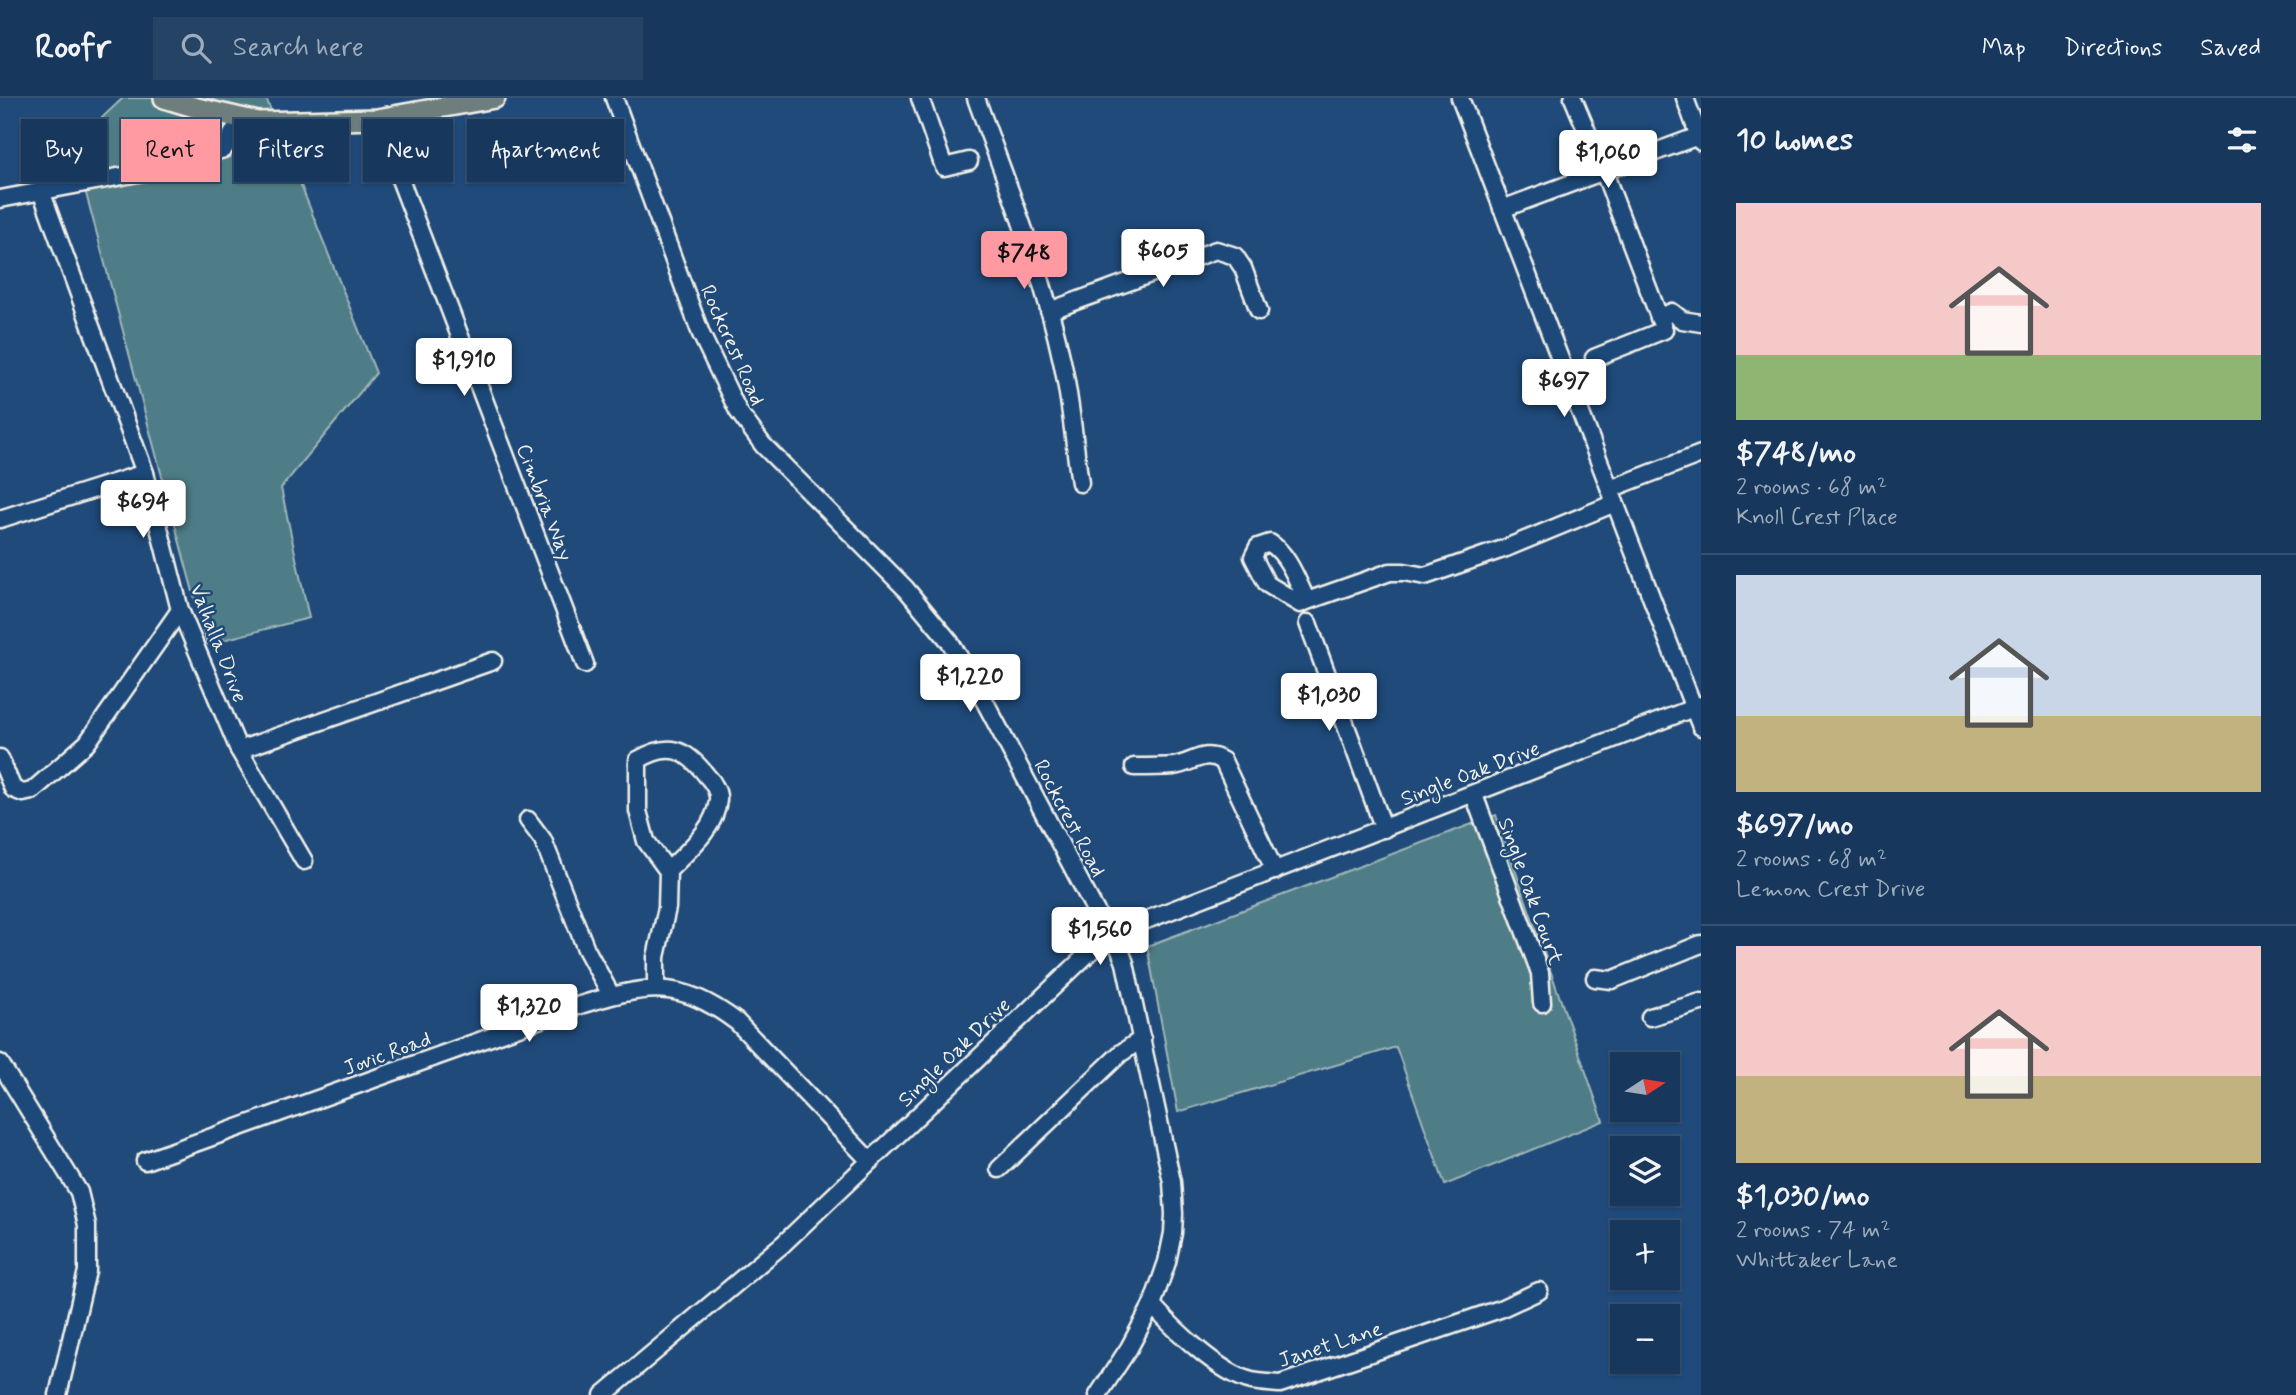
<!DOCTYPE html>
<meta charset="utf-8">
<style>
body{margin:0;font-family:Mynerve,sans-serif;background:#244365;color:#f1f3f6;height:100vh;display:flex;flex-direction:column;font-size:26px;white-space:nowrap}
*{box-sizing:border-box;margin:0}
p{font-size:23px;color:#9eacbb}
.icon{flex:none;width:38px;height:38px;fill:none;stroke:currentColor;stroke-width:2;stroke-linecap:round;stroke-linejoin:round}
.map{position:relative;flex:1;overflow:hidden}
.panel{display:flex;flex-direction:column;background:#17385c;width:595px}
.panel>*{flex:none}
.banner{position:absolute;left:21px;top:21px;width:665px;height:63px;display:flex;gap:14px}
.needle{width:46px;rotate:78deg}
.tools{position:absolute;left:1610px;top:954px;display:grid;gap:14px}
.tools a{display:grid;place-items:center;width:70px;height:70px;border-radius:0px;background:#17385c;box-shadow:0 2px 5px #0004,0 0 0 2px #365272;font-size:35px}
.price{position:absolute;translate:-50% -60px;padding:0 16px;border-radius:7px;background:#fff;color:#222;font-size:23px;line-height:46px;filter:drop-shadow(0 2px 4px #0008)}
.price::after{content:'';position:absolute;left:50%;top:42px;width:21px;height:16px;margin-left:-10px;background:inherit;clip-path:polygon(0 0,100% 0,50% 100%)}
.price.on{background:#ff9aa2;color:#111}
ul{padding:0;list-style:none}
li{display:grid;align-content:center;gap:14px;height:371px;padding:0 35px}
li+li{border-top:2px solid #365272}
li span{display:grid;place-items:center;height:217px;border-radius:0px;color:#555}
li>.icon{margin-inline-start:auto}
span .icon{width:126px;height:126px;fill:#fffc;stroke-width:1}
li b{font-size:30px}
h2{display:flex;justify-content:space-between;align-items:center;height:84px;padding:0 35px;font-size:30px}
.tag{padding:0 24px;border-radius:0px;background:#17385c;box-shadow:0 2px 5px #0004,0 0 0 2px #365272;font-size:24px;line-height:63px}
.tag.on{background:#ff9aa2;color:#111}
header{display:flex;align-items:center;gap:42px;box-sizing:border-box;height:98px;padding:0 35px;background:#17385c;border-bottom:2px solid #365272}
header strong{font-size:33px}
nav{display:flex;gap:38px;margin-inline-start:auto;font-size:24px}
.search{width:490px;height:63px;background:#244365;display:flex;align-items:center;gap:18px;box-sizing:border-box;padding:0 24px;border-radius:0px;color:#9eacbb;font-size:26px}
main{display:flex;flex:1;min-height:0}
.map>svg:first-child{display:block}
.green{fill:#4f7d87;stroke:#a2b7b8;stroke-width:2}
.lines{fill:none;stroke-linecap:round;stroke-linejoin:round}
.minor-casing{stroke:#f4f1e8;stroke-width:21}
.major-casing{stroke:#f4f1e8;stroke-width:24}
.minor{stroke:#1f4a7a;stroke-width:16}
.major{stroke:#6d7e7c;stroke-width:19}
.labels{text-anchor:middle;stroke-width:5;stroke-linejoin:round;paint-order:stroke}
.street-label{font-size:21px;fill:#f4f1e8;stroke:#1f4a7a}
</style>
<header>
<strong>Roofr</strong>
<div class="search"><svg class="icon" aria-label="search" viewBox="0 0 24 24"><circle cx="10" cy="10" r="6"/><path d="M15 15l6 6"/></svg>Search here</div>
<nav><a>Map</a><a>Directions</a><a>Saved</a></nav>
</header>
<main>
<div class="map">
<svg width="1701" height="1297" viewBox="0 0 1701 1297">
<rect width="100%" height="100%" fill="#1f4a7a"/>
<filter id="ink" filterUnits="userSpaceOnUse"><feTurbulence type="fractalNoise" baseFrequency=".0143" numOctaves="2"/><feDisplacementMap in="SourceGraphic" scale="14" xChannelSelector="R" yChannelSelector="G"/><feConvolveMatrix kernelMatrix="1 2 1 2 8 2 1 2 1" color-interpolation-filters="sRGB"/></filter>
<g filter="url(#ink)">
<g class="green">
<polygon points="123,0 266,0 376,275 281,390 309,520 207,546 73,47"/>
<polygon points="1496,717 1603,1023 1445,1087 1396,949 1178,1014 1147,848"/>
</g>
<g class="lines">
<g class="minor-casing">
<g id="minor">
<polyline points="614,0 701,236 738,313 763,347 906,491 950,544 976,587 1103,827 1118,847 1125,865 1172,1084 1174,1116 1173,1135 1167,1164 1152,1207 1129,1250 1098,1297"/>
<polyline points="920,0 944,69 969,63"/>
<path d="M976,0C1007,87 1043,173 1062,263C1071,303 1074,345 1080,385"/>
<polyline points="1460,0 1701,629"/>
<polyline points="1573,0 1604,74 1664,232 1594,260"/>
<polyline points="1685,0 1701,44"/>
<polyline points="377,21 585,566"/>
<polyline points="41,93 145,375 180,512 239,652 304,763"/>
<polyline points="0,101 144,74 224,51 241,20"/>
<polyline points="1502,111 1701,37"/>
<polyline points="1049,213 1216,152 1235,158 1243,170 1259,213"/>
<polyline points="1659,220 1672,214 1682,222 1701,225"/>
<polyline points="1610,391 1701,356"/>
<polyline points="0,421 145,375"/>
<path d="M1307,503C1297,483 1289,457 1270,445L1258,449L1253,459L1267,486L1300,506L1307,503L1390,474H1404L1425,478L1506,450L1615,405"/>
<polyline points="1308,525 1384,731"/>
<polyline points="239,652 493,563"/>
<polyline points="0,660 13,691 23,695 32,693 87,645 180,512"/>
<path d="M1134,669C1147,669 1161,669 1174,668C1193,665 1205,651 1223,663L1275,773"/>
<polyline points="1474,697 1540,875 1542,905"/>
<polyline points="528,722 543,742 586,851 611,897"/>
<polyline points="1595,880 1612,882 1701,846"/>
<path d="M656,889V859L667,810L668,773L646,743L638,713V662C670,643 686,651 707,678C713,684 719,694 718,702C715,732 687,753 668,773"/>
<polyline points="1650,919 1701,904"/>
<polyline points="0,965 79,1094 87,1127 87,1173 58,1297"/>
<path d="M145,1063L580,907C647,887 678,880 737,924L870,1063"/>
<polyline points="999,1071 1121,955 1142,941"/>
<path d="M1152,1207C1174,1231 1220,1276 1252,1283C1261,1285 1271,1285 1280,1286L1500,1211L1539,1193"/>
<polyline points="603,1297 783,1146 1092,852 1111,837 1136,826 1701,607"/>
</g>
</g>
<g class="major-casing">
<polyline id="major" points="164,0 197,10 258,24 377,21 495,0"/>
</g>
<use href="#minor" class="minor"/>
<use href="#major" class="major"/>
</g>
</g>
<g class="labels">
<g class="street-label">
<text transform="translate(733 247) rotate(66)" y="7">Rockcrest Road</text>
<text transform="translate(545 404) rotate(69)" y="7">Cimbria Way</text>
<text transform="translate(219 545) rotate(69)" y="7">Valhalla Drive</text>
<text transform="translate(1470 675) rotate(-21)" y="7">Single Oak Drive</text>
<text transform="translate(1070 720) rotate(62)" y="7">Rockcrest Road</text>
<text transform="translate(1531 793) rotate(70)" y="7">Single Oak Court</text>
<text transform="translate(954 954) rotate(-44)" y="7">Single Oak Drive</text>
<text transform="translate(387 955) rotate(-20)" y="7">Jovic Road</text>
<text transform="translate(1330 1246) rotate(-18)" y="7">Janet Lane</text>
</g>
</g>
</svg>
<div class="tools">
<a><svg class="needle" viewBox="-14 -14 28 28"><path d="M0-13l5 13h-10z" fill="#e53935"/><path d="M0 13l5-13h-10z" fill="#9eacbb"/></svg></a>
<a><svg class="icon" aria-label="layers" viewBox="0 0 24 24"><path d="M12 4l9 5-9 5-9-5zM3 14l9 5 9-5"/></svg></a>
<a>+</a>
<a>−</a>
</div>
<b class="price" style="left:1608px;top:92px">$1,060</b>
<b class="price" style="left:1163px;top:191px">$605</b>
<b class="price on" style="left:1024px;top:193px">$748</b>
<b class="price" style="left:464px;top:300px">$1,910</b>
<b class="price" style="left:1564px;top:321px">$697</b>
<b class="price" style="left:143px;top:442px">$694</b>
<b class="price" style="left:970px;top:616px">$1,220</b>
<b class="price" style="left:1329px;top:635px">$1,030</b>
<b class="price" style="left:1100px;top:869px">$1,560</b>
<b class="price" style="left:529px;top:946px">$1,320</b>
<div class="banner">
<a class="tag">Buy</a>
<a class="tag on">Rent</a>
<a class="tag">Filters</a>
<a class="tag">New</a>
<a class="tag">Apartment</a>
</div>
</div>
<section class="panel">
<h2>10 homes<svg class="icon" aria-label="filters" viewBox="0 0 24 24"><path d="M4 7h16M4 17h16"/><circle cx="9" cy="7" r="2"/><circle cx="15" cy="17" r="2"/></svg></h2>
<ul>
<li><span style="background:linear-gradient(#f6c9c9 70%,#8fb573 0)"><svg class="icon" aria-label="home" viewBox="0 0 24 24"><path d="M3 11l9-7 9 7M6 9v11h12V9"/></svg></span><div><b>$748/mo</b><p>2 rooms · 68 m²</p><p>Knoll Crest Place</p></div></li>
<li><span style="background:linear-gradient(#c9d6e8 65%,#c2b280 0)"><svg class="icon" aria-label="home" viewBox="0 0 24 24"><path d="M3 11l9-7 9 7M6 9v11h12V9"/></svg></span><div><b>$697/mo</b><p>2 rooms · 68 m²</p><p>Lemon Crest Drive</p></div></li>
<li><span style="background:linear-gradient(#f6c9c9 60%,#c2b280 0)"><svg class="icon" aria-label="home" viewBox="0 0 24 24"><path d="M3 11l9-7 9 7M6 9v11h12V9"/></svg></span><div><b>$1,030/mo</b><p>2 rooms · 74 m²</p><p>Whittaker Lane</p></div></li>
</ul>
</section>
</main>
